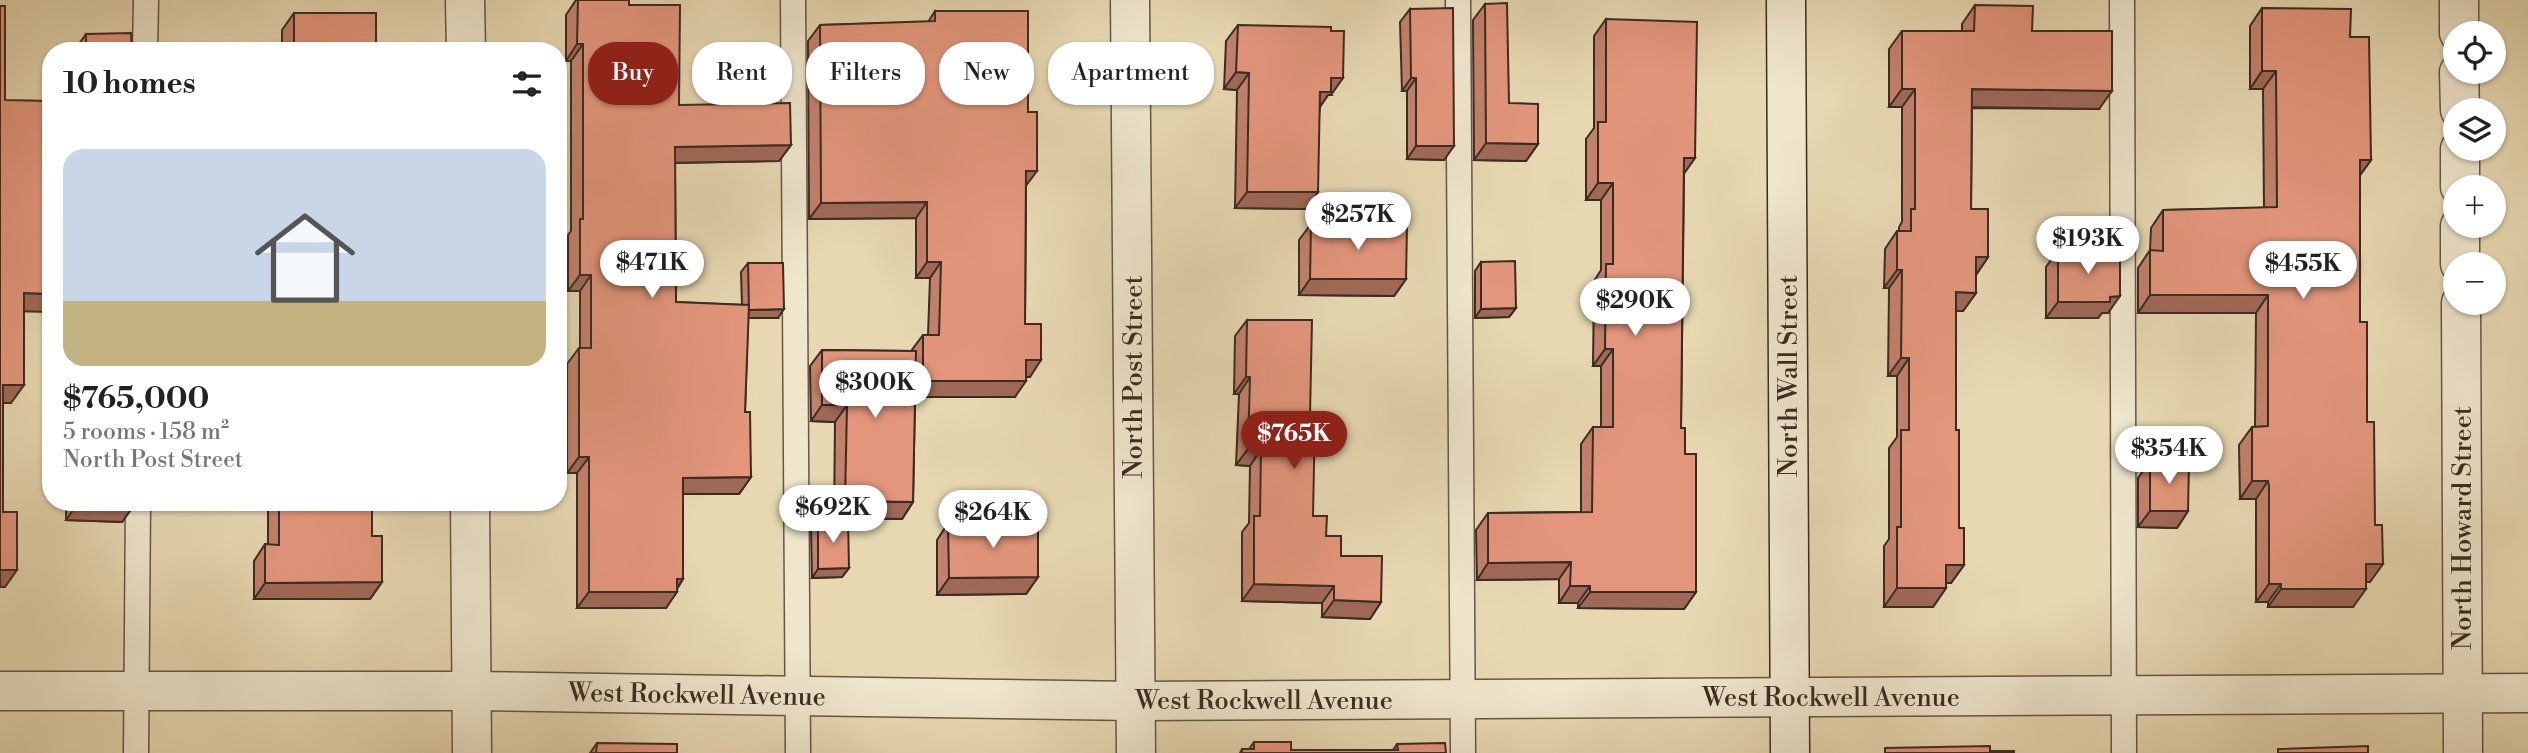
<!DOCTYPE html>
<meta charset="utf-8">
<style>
body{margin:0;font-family:"Libre Bodoni",serif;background:#f2f2f2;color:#222;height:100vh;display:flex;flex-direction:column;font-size:26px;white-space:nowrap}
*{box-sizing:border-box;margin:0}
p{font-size:23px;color:#767676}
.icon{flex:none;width:38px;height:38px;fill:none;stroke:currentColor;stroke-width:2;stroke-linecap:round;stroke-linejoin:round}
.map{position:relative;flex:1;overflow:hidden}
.panel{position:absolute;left:42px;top:42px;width:525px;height:469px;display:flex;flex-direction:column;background:#fff;border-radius:28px;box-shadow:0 2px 5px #0004}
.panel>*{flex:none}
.top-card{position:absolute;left:588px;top:42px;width:665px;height:63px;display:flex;gap:14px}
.controls{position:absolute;left:2443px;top:21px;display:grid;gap:14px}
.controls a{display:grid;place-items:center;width:63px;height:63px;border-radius:50%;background:#fff;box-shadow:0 2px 5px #0004;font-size:35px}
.price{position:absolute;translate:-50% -60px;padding:0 16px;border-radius:24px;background:#fff;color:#222;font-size:23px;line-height:46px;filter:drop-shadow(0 2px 4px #0008)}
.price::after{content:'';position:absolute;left:50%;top:42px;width:21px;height:16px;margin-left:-10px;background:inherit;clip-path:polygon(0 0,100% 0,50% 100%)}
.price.active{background:#8f2418;color:#fff}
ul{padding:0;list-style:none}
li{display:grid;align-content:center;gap:14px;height:371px;padding:0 21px}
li+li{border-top:2px solid #e0e0e0}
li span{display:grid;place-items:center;height:217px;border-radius:21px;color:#555}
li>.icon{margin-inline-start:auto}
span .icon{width:126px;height:126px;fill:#fffc;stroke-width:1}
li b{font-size:30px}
h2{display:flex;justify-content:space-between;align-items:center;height:84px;padding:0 21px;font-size:30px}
.tag{padding:0 24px;border-radius:28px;background:#fff;box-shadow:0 2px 5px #0004;font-size:24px;line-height:63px}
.tag.active{background:#8f2418;color:#fff}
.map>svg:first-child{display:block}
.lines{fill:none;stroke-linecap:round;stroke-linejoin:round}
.lane-casing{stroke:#655646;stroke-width:27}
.street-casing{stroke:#655646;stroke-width:41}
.secondary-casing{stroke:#3a2b22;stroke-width:41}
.lane{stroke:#efe6cd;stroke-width:24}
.street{stroke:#efe6cd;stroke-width:38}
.secondary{stroke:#efe6cd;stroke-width:38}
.wall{fill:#c3816b;stroke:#3a2b22;stroke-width:2}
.shaded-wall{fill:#9f6957;stroke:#3a2b22;stroke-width:2}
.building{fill:#e3967c;stroke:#3a2b22;stroke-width:2}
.labels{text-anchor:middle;stroke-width:6;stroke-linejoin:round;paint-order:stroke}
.street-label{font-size:26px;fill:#3a2b22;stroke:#efe6cd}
</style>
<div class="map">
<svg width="2528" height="753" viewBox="0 0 2528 753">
<rect width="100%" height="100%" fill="#e7d8b2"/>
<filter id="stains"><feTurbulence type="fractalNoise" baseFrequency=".00286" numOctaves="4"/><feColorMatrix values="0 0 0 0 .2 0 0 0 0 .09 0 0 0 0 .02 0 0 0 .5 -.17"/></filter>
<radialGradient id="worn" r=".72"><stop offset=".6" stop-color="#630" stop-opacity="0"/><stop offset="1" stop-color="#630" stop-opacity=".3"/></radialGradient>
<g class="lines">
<g class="lane-casing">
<g id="lane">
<polyline points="793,0 798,753"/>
<polyline points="1458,0 1463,753"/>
<polyline points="2122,0 2124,753"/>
<polyline points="145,51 146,0"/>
<polyline points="136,753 138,502"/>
</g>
</g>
<g class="street-casing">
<g id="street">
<polyline points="465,0 466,51"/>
<polyline points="1130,0 1136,753"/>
<polyline points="2459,0 2459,33"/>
<polyline points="2459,72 2460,110"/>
<polyline points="2460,149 2460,187"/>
<polyline points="2460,226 2460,264"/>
<polyline points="2461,303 2463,753"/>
<polyline points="470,502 472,753"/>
<polyline points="0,691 472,691 1135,701 2528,693"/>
</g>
</g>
<g class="secondary-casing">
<polyline id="secondary" points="1786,0 1790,753"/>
</g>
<use href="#lane" class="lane"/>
<use href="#street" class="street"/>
<use href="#secondary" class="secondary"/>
</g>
<g class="wall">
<polygon points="576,0 629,0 629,5 679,105 791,145 779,161 675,163 676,302 742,305 741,272 748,263 778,318 748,318 745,412 751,477 739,494 683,494 683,579 666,608 577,608 577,473 567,473 567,364 579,348 580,348 580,291 568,291 568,235 571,231 571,61 566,61 566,15"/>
<polygon points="1485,4 1509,103 1538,144 1526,161 1474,160 1473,20"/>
<polygon points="1975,5 2032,31 2099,109 1972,108 1971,209 1988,257 1976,275 1976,293 1963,311 1956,311 1956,430 1959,528 1964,565 1951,583 1946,583 1946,588 1933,607 1884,607 1884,546 1889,539 1889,448 1897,437 1897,376 1888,376 1889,288 1884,288 1885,249 1897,231 1899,231 1899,227 1902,222 1902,107 1889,107 1889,49 1902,31 1962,31 1962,24"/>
<polygon points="2262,8 2350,37 2371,160 2360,175 2360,322 2367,422 2370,582 2366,582 2353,607 2268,607 2268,602 2256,602 2256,499 2240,499 2239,445 2252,427 2255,427 2256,313 2138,313 2138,268 2150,250 2151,228 2163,210 2264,208 2263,89 2250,89 2250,26"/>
<polygon points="1410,9 1444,160 1407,159 1407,91 1402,91 1400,22"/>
<polygon points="935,11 1026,187 1025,324 1030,377 1026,377 1015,397 915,397 913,502 902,519 834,518 835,422 811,421 810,366 822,350 911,351 923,335 928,335 930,278 916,278 916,218 809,219 808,41 820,25 928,22"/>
<polygon points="294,13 376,51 282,51 282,30"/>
<polygon points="1606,19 1684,173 1681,428 1685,454 1696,592 1684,609 1578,608 1578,603 1559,603 1559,579 1477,580 1476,530 1488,513 1581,512 1581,444 1593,427 1601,427 1601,366 1593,366 1594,281 1601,270 1601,200 1586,200 1586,139 1594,128 1594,36"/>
<polygon points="1238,25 1331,95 1328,95 1320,107 1307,209 1235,208 1237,90 1224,89 1226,41"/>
<polygon points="86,34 132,51 74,51"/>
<polygon points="1311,224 1406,279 1394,296 1299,295 1299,240"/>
<polygon points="2058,250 2108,313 2102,313 2098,318 2046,318 2046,267"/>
<polygon points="1481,262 1516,308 1509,317 1475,318 1475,271"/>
<polygon points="1247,320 1310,416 1313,516 1341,556 1381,602 1370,619 1322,617 1322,603 1242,601 1242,532 1249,523 1250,466 1236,465 1239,394 1234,394 1235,336"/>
<polygon points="2150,461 2188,511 2177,528 2138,527 2138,478"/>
<polygon points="66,502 132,502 132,508 122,522 66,520"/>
<polygon points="268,502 372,502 372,536 382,582 370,599 254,599 254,561 265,544 268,544"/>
<polygon points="818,521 849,568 842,577 812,578 811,530"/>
<polygon points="948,523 1038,577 1026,594 937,595 937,540"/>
<polygon points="1254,742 1291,750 1393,750 1397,744 1446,753 1240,753 1242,749 1249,749"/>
<polygon points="597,743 677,753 590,753"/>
</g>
<g class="shaded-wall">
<polygon points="577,44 583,44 571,61 566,61"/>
<polygon points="2262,71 2276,71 2263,89 2250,89"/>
<polygon points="1236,72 1249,73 1237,90 1224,89"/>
<polygon points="1331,78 1343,78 1331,95 1328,95 1319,108 1320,92"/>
<polygon points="1411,78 1416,78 1407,91 1402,91"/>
<polygon points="1902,89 1915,89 1902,107 1889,107"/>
<polygon points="1972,89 2112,91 2099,109 1959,107"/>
<polygon points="1486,143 1538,144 1526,161 1474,160"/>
<polygon points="791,145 779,161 663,163 675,147"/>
<polygon points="1416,146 1454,146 1444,160 1407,159"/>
<polygon points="47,155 51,155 51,173 35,173"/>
<polygon points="1684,158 1695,158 1683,175"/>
<polygon points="2360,160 2371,160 2358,178"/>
<polygon points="1026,171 1037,171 1025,187"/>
<polygon points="1598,183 1613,183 1601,200 1586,200"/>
<polygon points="1247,192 1318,192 1307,209 1235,208"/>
<polygon points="927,202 916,218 809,219 821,203"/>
<polygon points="1976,257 1988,257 1976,275"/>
<polygon points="927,262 941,262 930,278 916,278"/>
<polygon points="1897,270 1902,270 1889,288 1884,288"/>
<polygon points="580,275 591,275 580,291 568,291"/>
<polygon points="1310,279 1406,279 1394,296 1299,295"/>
<polygon points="1956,292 1976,293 1963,311 1943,311"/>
<polygon points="24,293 51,294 51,312 11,311"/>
<polygon points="2150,295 2268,295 2256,313 2138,313"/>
<polygon points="2120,296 2108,313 2102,313 2098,318 2046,318 2058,302"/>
<polygon points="1516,308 1509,317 1475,318 1481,309"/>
<polygon points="784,309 778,318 742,318 749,310"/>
<polygon points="1605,349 1613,349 1601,366 1593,366"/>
<polygon points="1901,358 1909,358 1897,376 1888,376"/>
<polygon points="1026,360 1041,360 1030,377 1015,377"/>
<polygon points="1246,377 1250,377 1239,394 1234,394"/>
<polygon points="923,381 1026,381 1015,397 911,397"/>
<polygon points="3,385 24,385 11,403 0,403"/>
<polygon points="822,405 847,405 835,422 811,421"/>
<polygon points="1248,449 1261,449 1250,466 1236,465"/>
<polygon points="579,457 589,457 577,473 567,473"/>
<polygon points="751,477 739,494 671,494 683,478"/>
<polygon points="2252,481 2268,481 2256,499 2240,499"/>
<polygon points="845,501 913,502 902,519 834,518"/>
<polygon points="76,506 132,508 122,522 66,520"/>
<polygon points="2150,511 2188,511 2177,528 2138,527"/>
<polygon points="1571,562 1559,579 1477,580 1488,563"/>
<polygon points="2366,564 2383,564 2370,582 2353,582"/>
<polygon points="1946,565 1964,565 1951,583 1933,583"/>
<polygon points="849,568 842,577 812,578 818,569"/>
<polygon points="0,570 17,570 5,587 0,587"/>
<polygon points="1038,577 1026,594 937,595 949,578"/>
<polygon points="677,579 683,579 674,592 677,592 666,608 577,608 589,592"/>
<polygon points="382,582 370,599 254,599 265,583"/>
<polygon points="1254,584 1334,586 1322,603 1242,601"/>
<polygon points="2269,584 2281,584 2268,602 2256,602"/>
<polygon points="1570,586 1590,586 1578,603 1559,603"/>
<polygon points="1897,588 1946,588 1933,607 1884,607"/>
<polygon points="2281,589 2366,589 2353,607 2268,607"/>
<polygon points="1590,592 1696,592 1684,609 1578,608"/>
<polygon points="1334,600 1381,602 1370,619 1322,617"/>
</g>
<g class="building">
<polygon points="578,0 629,0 629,5 680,5 679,105 790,103 791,145 675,147 676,302 749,305 745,412 750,412 751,477 683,478 683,579 677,579 677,592 589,592 589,457 579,457 579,348 591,348 591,275 580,275 580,219 583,219 583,44 577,44"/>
<polygon points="1507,3 1509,103 1538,104 1538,144 1486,143 1485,4"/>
<polygon points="1975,5 2033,6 2032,31 2112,31 2112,91 1972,89 1971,209 1988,209 1988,257 1976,257 1976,293 1956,292 1956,430 1959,430 1959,528 1964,528 1964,565 1946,565 1946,588 1897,588 1897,527 1901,527 1901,430 1909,430 1909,358 1901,358 1902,270 1897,270 1897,231 1911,231 1911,209 1915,209 1915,89 1902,89 1902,31 1974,31"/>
<polygon points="0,6 5,6 5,100 51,101 51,155 47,155 47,244 51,244 51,294 24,293 24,385 3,385 3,512 17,512 17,570 0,570"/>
<polygon points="1453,8 1454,146 1416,146 1416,78 1411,78 1410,9"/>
<polygon points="2262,8 2351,9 2350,37 2369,37 2371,160 2360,160 2360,322 2367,322 2367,422 2374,422 2375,525 2382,525 2383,564 2366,564 2366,589 2281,589 2281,584 2269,584 2269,486 2268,481 2252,481 2252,427 2268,426 2268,295 2150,295 2150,250 2163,251 2163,210 2277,207 2276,71 2262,71"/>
<polygon points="935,11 1028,11 1028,112 1037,112 1037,171 1026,171 1025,324 1041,324 1041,360 1026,360 1026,381 923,381 923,335 939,335 941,262 927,262 927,202 821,203 820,25 935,21"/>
<rect x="294" y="13" width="82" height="38"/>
<polygon points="1606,19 1697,22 1695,158 1684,158 1681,428 1685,428 1685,454 1696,454 1696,592 1590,592 1590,586 1570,586 1571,562 1488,563 1488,513 1592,512 1593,427 1613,427 1613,349 1605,349 1606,264 1613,264 1613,183 1598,183 1598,122 1606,122"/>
<polygon points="1238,25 1331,27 1331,31 1344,31 1343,78 1331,78 1331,92 1320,92 1318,192 1247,192 1249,73 1236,72"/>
<polygon points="131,33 132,51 86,51 86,34"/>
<polygon points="1311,224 1407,225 1406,279 1310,279"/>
<polygon points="2058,250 2120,251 2120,296 2110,297 2110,302 2058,302"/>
<polygon points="1515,261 1516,308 1481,309 1481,262"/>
<polygon points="748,263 783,263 784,309 749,310"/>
<polygon points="1247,320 1312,320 1310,416 1315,416 1313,516 1327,516 1326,536 1341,536 1341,556 1382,556 1381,602 1334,600 1334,586 1254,584 1254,516 1260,516 1261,449 1248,449 1250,377 1246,377"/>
<polygon points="822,350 916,351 913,502 845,501 847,405 822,405"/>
<polygon points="2150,461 2189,462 2188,511 2150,511"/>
<polygon points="76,502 132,502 132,508 76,506"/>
<polygon points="279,502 372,502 372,536 382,536 382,582 265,583 265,544 279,545"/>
<polygon points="848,520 849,568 818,569 818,521"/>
<polygon points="948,523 1038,523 1038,577 949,578"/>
<polygon points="1254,742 1291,742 1291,750 1398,750 1397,744 1445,743 1446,753 1242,753 1242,749 1254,749"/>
<polygon points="597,743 677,744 677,753 596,753"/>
<polygon points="1990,746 1990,751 2014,751 2014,753 1885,753 1885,748"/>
<polygon points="2368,746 2368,753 2278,753 2278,749"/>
</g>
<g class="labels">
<g class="street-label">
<text transform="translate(1788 376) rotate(-90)" y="9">North Wall Street</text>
<text transform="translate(1133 377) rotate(-90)" y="9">North Post Street</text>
<text transform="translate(2462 528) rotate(-90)" y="9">North Howard Street</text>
<text transform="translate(697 694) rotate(1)" y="9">West Rockwell Avenue</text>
<text x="1831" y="706">West Rockwell Avenue</text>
<text x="1264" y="709">West Rockwell Avenue</text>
</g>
</g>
<rect width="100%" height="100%" filter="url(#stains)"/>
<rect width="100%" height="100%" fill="url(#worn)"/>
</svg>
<div class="controls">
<a><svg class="icon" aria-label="locate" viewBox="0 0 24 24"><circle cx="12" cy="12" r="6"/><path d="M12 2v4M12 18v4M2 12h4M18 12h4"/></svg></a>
<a><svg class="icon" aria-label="layers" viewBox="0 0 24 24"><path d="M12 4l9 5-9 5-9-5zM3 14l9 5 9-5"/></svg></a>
<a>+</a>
<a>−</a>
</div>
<b class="price" style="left:1358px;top:252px">$257K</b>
<b class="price" style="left:2088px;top:276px">$193K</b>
<b class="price" style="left:652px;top:300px">$471K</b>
<b class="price" style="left:2303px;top:301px">$455K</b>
<b class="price" style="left:1635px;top:338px">$290K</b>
<b class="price" style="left:875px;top:420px">$300K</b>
<b class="price active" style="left:1294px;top:471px">$765K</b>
<b class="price" style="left:2169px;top:486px">$354K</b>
<b class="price" style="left:833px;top:545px">$692K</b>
<b class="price" style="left:993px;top:550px">$264K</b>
<div class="top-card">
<a class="tag active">Buy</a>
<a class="tag">Rent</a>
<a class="tag">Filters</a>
<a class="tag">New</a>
<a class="tag">Apartment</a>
</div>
<section class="panel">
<h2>10 homes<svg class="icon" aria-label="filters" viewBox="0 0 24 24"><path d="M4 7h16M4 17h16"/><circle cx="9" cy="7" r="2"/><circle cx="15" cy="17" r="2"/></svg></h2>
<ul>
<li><span style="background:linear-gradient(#c9d6e8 70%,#c2b280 0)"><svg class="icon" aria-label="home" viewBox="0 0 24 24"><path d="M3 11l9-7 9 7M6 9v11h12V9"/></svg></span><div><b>$765,000</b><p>5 rooms · 158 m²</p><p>North Post Street</p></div></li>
</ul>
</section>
</div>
